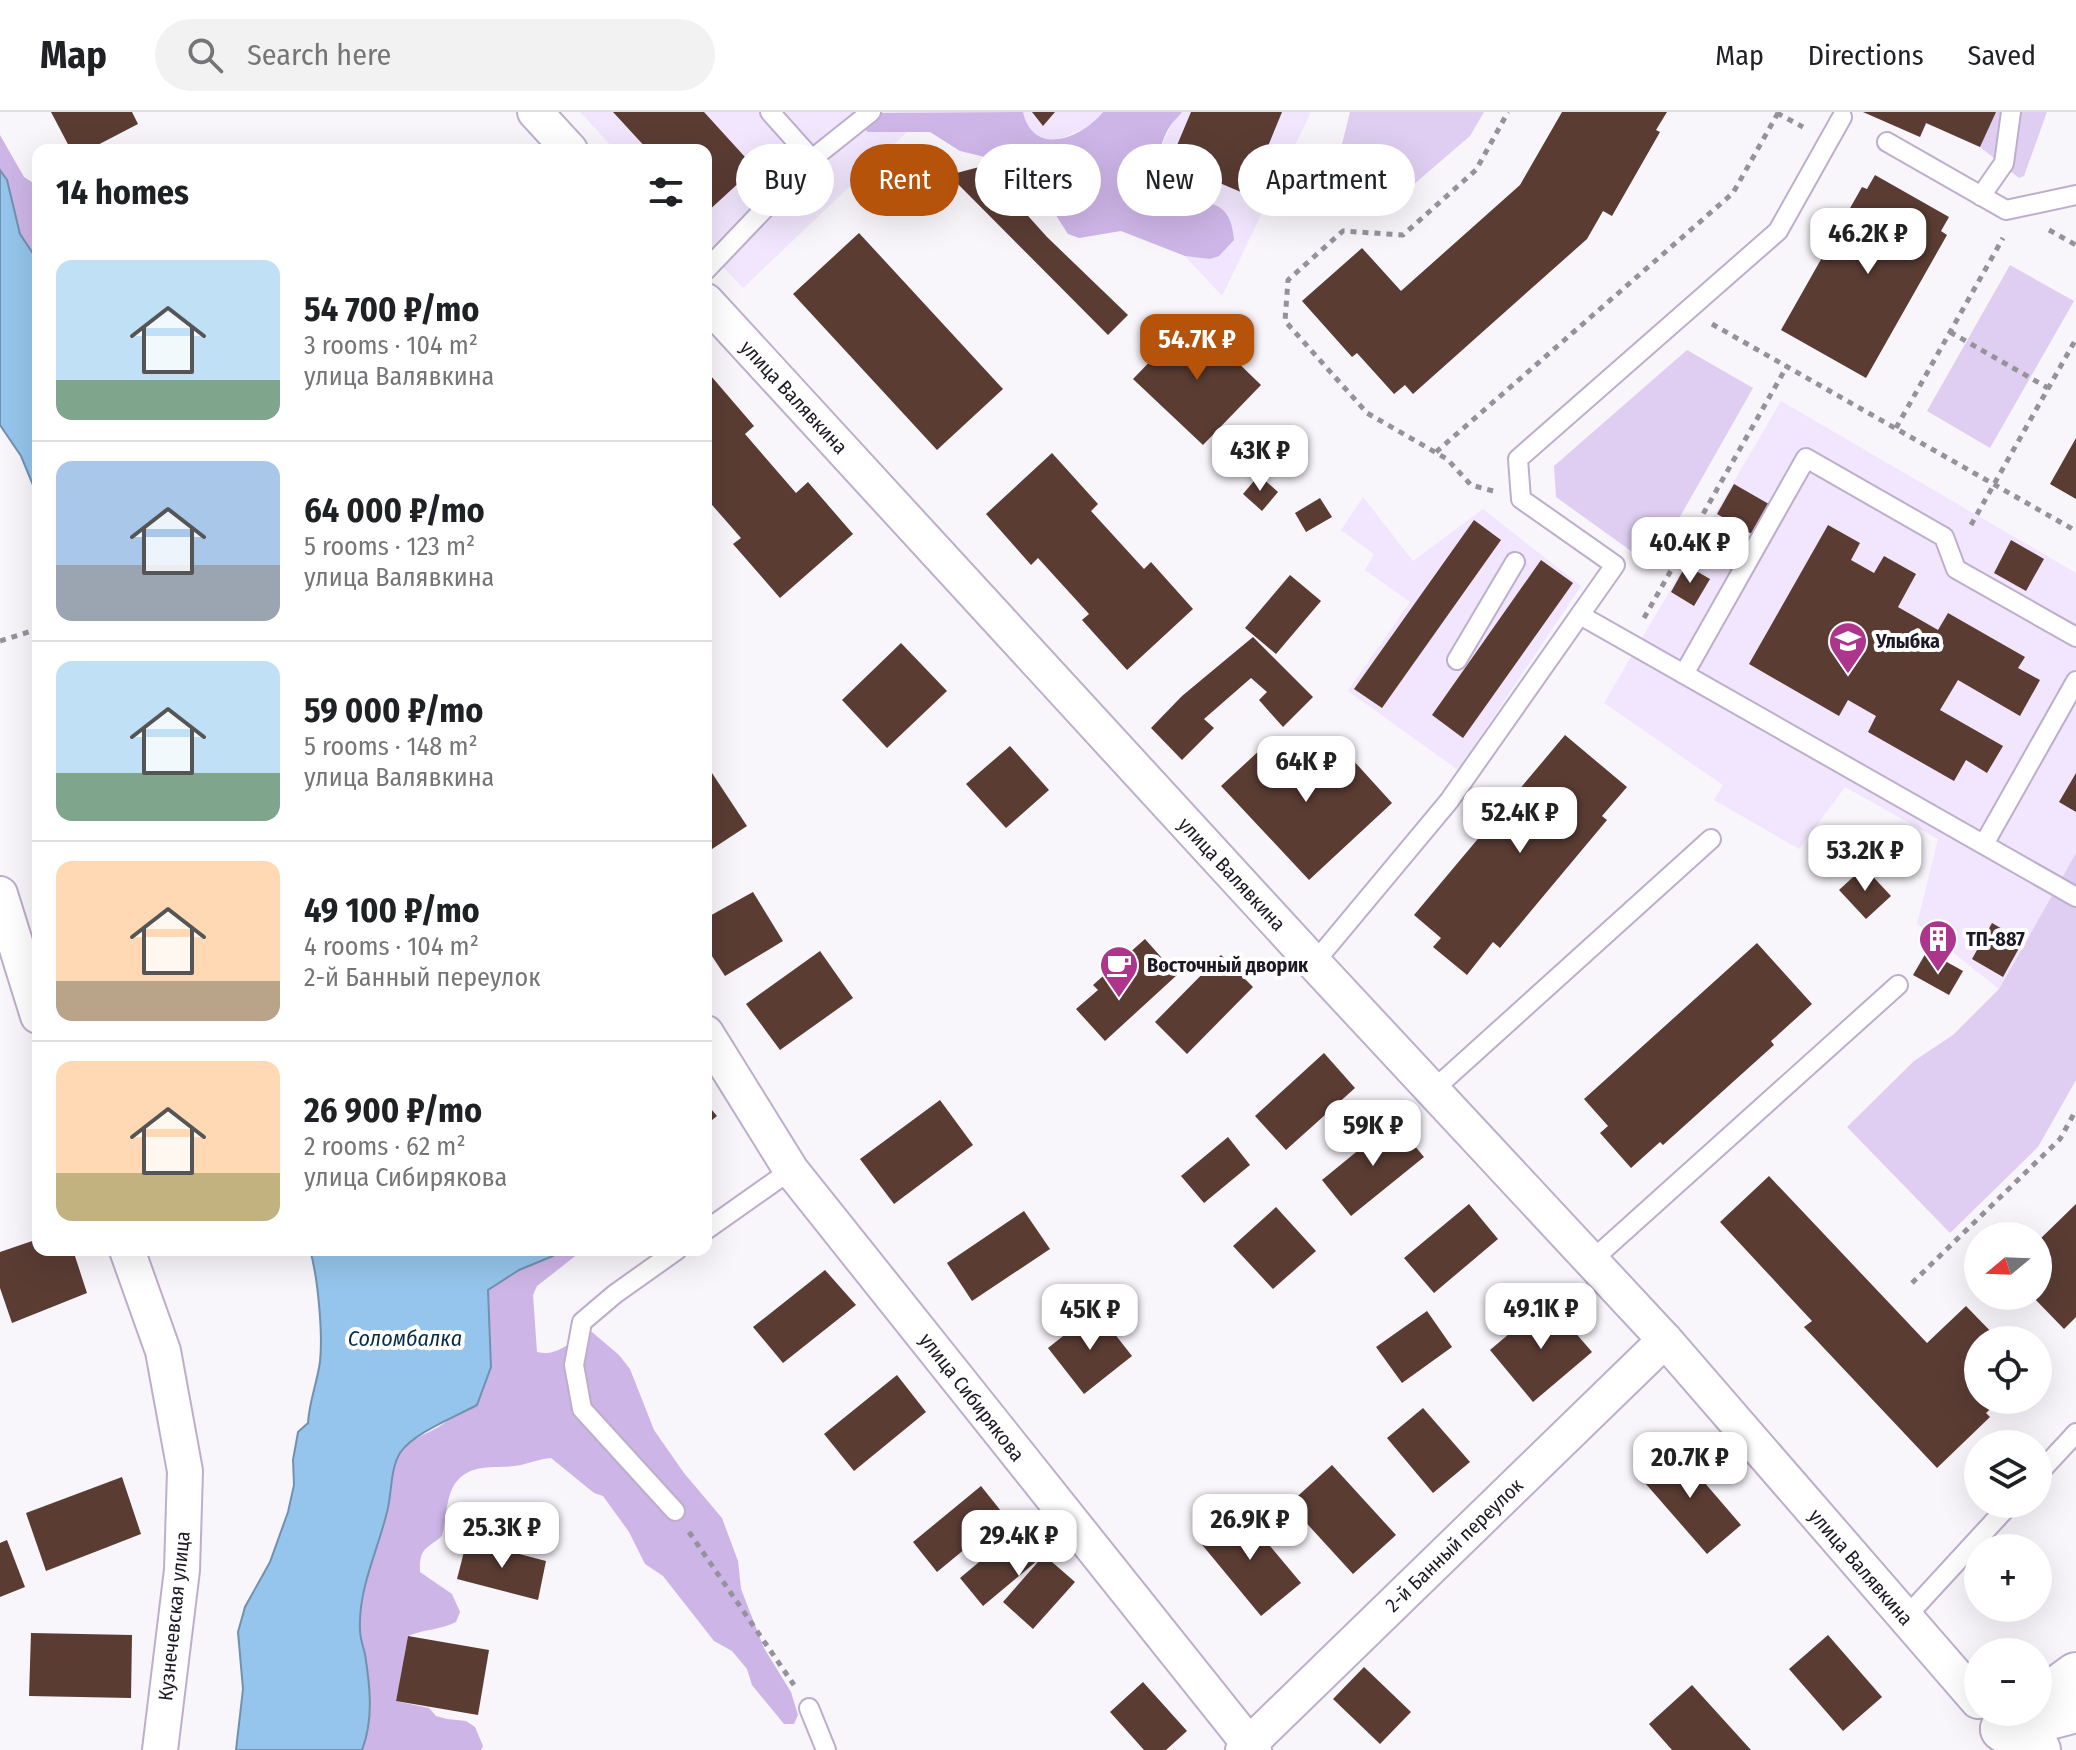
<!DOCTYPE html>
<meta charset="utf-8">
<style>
body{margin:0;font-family:"Fira Sans Condensed",sans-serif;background:#f2f2f2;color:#202124;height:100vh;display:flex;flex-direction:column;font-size:30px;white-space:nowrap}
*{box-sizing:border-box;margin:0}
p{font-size:26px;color:#757577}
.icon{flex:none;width:44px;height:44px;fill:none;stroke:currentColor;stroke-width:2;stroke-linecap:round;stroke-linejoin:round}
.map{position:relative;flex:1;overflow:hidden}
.drawer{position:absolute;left:32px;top:32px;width:680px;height:1112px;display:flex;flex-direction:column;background:#fff;border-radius:16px;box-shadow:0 8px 32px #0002}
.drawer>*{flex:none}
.banner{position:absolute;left:736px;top:32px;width:760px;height:72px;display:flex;gap:16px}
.needle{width:52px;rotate:251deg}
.fabs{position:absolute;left:1964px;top:1110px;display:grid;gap:16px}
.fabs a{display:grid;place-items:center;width:88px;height:88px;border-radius:50%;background:#fff;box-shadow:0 8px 32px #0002;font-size:40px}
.price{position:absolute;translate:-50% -68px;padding:0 18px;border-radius:16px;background:#fff;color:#222;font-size:26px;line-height:52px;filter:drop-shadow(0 2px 4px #0008)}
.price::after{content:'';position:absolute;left:50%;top:48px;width:24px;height:18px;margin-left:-12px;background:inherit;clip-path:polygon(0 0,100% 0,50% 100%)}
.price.active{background:#b45309;color:#fff}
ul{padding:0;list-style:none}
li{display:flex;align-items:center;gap:24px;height:200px;padding:0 24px}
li+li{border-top:2px solid #e0e0e0}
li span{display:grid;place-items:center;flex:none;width:224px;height:160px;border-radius:16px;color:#555}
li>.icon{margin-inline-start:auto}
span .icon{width:96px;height:96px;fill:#fffc;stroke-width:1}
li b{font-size:34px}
h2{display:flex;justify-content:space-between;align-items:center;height:96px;padding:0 24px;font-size:34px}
.chip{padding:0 28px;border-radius:36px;background:#fff;box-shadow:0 8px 32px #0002;font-size:28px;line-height:72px}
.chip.active{background:#b45309;color:#fff}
header{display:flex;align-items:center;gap:48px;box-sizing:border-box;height:112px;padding:0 40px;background:#fff;border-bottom:2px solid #e0e0e0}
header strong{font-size:38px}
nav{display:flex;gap:44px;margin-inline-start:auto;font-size:28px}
.search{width:560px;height:72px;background:#f2f2f2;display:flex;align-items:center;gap:20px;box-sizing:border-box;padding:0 28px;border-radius:44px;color:#757577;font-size:30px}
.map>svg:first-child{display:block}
.built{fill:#f1e6fd}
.green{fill:#dfcef1}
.forest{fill:#ceb5e8}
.water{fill:#95c5ec;stroke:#7191b0;stroke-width:2}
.building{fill:#5a3c33}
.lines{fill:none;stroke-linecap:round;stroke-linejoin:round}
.lane-casing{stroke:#bdaecc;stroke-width:22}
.street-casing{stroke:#bdaecc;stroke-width:38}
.secondary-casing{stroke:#bdaecc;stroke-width:48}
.primary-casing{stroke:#bdaecc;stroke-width:48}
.path{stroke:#96929b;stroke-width:5;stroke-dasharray:6 6;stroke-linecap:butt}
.lane{stroke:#fff;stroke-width:18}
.street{stroke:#fff;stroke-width:34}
.secondary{stroke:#fff;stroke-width:44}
.primary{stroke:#fff;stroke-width:44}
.labels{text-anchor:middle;stroke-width:8;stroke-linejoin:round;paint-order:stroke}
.street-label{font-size:20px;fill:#1d1823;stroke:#fff}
.poi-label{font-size:20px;font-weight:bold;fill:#1d1823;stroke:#fff;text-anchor:start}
.water-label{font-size:22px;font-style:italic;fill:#052d47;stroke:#fff}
</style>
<header>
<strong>Map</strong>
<div class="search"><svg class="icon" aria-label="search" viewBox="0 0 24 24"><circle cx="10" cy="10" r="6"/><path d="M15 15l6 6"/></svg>Search here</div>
<nav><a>Map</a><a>Directions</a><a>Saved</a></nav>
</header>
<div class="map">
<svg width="2076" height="1638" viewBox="0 0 2076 1638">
<rect width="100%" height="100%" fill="#f8f5fb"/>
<g class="built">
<polygon points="580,0 852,0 889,20 908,19 743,176 706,137 706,38 615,38"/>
<polygon points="1023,0 1103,0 1090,14 1055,29 1041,25 1030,18"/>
<polygon points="1182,0 1311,0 1222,184 1185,144 1195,145 1233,120 1227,101 1207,91 1178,85 1164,79 1156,61 1162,33 1171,13"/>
<polygon points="1781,289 2076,461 2076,741 1999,877 1917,812 1938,727 1845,675 1799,737 1714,688 1723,673 1604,591"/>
<polygon points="1363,385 1413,449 1483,397 1581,474 1458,658 1348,579 1410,490 1365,458 1374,442 1341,418"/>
</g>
<g class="green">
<polygon points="1350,0 1484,0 1470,24 1399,85 1333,68"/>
<polygon points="1863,0 2047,0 2024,64 2019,66 1980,35 1927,11 1920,25"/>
<polygon points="2010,153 2074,189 1990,336 1927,299"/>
<polygon points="1687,238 1753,276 1652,454 1556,385 1554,354"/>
<polygon points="2076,741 2076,968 2038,1035 1950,1121 1847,1015 1914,949 1953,923 1999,877"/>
</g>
<g class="forest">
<path d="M1023,0C1034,46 1082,26 1103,0H1182C1179,5 1173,9 1170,14C1157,35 1148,75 1176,85C1190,89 1208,88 1219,95C1230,101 1233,116 1234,128L1219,144L1210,147L1185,144L1121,119L1079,126L1068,122L1050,94L1002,49L960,39L930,20H868L856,10L851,1Z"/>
<polygon points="0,23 24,65 35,72 38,78 38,149 20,122 15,109 7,68 0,58"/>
<path d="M554,1138H583L537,1174L533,1183L537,1240C558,1246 573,1226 592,1220L619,1243L630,1257L654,1318L684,1361L722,1406L738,1449L741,1477L764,1536L791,1580L798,1603L794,1612H784L752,1573L747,1557L732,1539L714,1529L663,1464L645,1452L629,1420L603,1384L594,1381L551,1346C541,1347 532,1350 521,1353C497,1358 468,1348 453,1375C446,1388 446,1409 442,1424C426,1438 419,1435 420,1460L452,1482L460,1500L456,1510C441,1518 424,1517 408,1524L396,1589L429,1596L436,1604L447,1607L466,1609L475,1615L483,1634L481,1638H362C380,1591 360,1562 360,1517C360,1477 376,1440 387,1403C392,1384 390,1353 402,1338C414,1324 429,1322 443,1312C460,1300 477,1272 491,1255L488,1177L519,1158L553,1144Z"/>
</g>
<g class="water">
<polygon points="0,58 7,68 20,122 38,149 38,385 21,344 0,313"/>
<path d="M310,1138H554L553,1144L519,1158L488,1178L491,1255L477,1293C455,1305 413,1321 400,1341C390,1357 392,1382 387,1400C378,1438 358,1477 360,1518C360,1526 363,1534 365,1542C370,1574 374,1607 362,1638H236L243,1577L238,1520L245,1495L270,1450L288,1400L294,1373L293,1348L298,1320L308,1311C309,1290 317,1271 320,1250C323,1222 318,1165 310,1138Z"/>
</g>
<g class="building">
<polygon points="51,0 132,0 138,12 88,38 71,38"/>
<polygon points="613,0 704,0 755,56 706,101 706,38 648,38"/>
<polygon points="1032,0 1055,0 1043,14"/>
<polygon points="1191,0 1282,0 1248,83 1170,50"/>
<polygon points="1562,0 1667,0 1656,18 1660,20 1612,104 1603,99 1587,127 1413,282 1405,273 1394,282 1357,241 1352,245 1302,189 1362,136 1401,179 1520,73"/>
<polygon points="1863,0 1996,0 1980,35 1926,11 1920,25"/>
<polygon points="983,54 1047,125 1128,203 1108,223 949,63"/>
<polygon points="1875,63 1949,105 1941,119 1947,123 1866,266 1781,218 1862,75 1867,77"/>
<polygon points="859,121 1003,277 937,338 793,182"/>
<polygon points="1192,206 1261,273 1203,333 1133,267"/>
<polygon points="711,264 754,314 745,322 796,381 808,370 853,422 780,486 733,432 741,426 706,386 706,268"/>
<polygon points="2076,326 2076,387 2050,372"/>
<polygon points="1052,341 1098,392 1091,399 1144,457 1151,450 1193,497 1127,558 1082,508 1089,502 1038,446 1031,453 986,402"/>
<polygon points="1259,363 1278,380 1262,399 1243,382"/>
<polygon points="1734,372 1774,395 1757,425 1717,402"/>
<polygon points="1320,386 1332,405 1306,420 1295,401"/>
<polygon points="1474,408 1501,428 1382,596 1354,577"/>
<polygon points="1828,413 1860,431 1851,448 1874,461 1884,444 1916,462 1898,495 1938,518 1948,501 2025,545 2018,556 2040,568 2020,604 1958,568 1940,598 2003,634 1987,661 1966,648 1954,669 1868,620 1876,604 1848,588 1839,604 1749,552"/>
<polygon points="2011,428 2044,447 2026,479 1994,461"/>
<polygon points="1541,448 1573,471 1463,626 1432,603"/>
<polygon points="1686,453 1710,467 1694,494 1671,480"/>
<polygon points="1290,463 1321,489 1276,542 1245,516"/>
<polygon points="1253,525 1313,585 1283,615 1259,588 1267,580 1251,566 1204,607 1214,616 1182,648 1151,616 1182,584"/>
<polygon points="901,531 947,579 887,636 842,588"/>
<polygon points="1565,623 1627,675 1602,704 1607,708 1500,836 1493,830 1467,863 1433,835 1441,826 1414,803"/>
<polygon points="1274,625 1312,664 1342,636 1392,691 1309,768 1221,674"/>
<polygon points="1010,634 1049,678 1006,716 966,672"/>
<polygon points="706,652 747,714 706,741"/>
<polygon points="2076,661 2076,700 2059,690"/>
<polygon points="1864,755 1891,784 1866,807 1839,778"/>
<polygon points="753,780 783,829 725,864 706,835 706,806"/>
<polygon points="1992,811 2023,829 2003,865 1972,847"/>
<polygon points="1145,827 1177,863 1105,929 1076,897 1098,878 1093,873"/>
<polygon points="1757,831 1812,892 1771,929 1774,933 1663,1033 1660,1030 1631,1056 1600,1021 1608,1014 1584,987"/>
<polygon points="820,839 853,886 780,938 746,892"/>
<polygon points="1927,839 1963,859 1949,883 1913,863"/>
<polygon points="1221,843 1253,875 1187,942 1155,910"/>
<polygon points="1324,941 1355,976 1286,1038 1255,1004"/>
<polygon points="940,988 973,1033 894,1092 860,1047"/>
<polygon points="706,991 717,1004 706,1013"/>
<polygon points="1394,1009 1424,1045 1351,1104 1322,1068"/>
<polygon points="1228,1025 1250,1053 1204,1091 1181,1064"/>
<polygon points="1769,1064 1927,1231 1966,1194 1999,1228 1978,1228 1978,1288 2000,1288 1986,1301 1990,1305 1937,1356 1804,1215 1812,1209 1720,1110"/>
<polygon points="1469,1092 1498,1127 1434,1181 1404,1146"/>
<polygon points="2076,1092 2076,1205 2064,1217 2032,1184 2038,1184 2038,1129"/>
<polygon points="1276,1095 1316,1139 1273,1177 1233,1134"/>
<polygon points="1024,1099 1050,1137 972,1189 947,1151"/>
<polygon points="38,1127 38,1138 73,1138 87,1181 12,1211 0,1176 0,1140"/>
<polygon points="825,1158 856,1193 783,1251 753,1215"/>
<polygon points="1548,1189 1592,1240 1533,1290 1490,1238"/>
<polygon points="1096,1198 1132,1244 1084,1282 1048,1236"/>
<polygon points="1427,1199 1452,1235 1402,1271 1376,1235"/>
<polygon points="897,1263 926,1300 854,1359 824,1322"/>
<polygon points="1423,1296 1470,1350 1433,1381 1387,1326"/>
<polygon points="1673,1334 1741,1413 1707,1442 1639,1364"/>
<polygon points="1332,1353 1396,1423 1353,1462 1289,1392"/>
<polygon points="122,1365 141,1422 46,1459 26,1401"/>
<polygon points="981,1374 1005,1404 937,1460 913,1430"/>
<polygon points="1238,1396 1301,1471 1261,1504 1199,1429"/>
<polygon points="1021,1415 1044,1443 1075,1470 1033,1517 1003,1490 1044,1443 983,1494 960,1466"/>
<polygon points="7,1428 25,1475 0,1485 0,1431"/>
<polygon points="467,1428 546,1449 538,1488 457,1467"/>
<polygon points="31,1521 132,1523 131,1586 29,1584"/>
<polygon points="1828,1523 1882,1585 1843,1619 1789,1557"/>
<polygon points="408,1524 489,1538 478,1603 396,1589"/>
<polygon points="1364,1555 1411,1600 1380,1632 1333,1587"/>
<polygon points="1143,1570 1187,1619 1166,1638 1144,1638 1110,1600"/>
<polygon points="1692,1573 1751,1638 1672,1638 1649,1612"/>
</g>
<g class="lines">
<g class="lane-casing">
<g id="lane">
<polyline points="770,0 812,47"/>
<polyline points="1887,30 2006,98 2076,83"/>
<polyline points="1981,84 2004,51 2011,0"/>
<polyline points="706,158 812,47 871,0"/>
<polyline points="1580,503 2076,785"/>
<polyline points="1457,548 1515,450"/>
<polyline points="1684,562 1806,346 1944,425 1956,457 2076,525"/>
<polyline points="1984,732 2076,569"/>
<polyline points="1314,851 1449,689 1615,453 1521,387 1518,347 1778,119 1842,5"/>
<polyline points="1432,979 1711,727"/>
<polyline points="706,1118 791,1058"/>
<polyline points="1590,1150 1898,873"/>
<polyline points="2038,1362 2076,1321"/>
<polyline points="675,1399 582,1297 574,1253 582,1210 615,1182 677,1138"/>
<polyline points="1905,1506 2010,1392"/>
<polyline points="809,1596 826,1638"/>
</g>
</g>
<g class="street-casing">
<g id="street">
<polyline points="535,0 570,38"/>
<polyline points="706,189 1314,851 1665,1228 1978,1589"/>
<polyline points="0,782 38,904"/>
<polyline points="706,921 791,1058 1254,1638"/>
<polyline points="127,1138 163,1239 185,1359 182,1458 160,1638"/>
<polyline points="1243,1638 1665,1228"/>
</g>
</g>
<g class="secondary-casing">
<polyline id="secondary" points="2003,1617 2038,1638"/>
</g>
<g class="primary-casing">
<g id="primary">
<polyline points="2038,1591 2076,1563"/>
<polyline points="2003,1617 2076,1598"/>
</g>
</g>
<g class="path">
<polyline points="1777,1 1803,15"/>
<polyline points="2049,118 2076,133"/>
<polyline points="1712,212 2076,419"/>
<polyline points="1950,220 2048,276"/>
<polyline points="1896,316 2003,126"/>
<polyline points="1436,340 1733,81 1778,1"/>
<polyline points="1493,379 1471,373 1447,347 1367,301 1285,209 1288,168 1343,119 1403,123 1476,58 1508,0"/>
<polyline points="1971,413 2076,227"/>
<polyline points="1644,506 1787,254"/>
<polyline points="0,529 38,517"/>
<polyline points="1912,1171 2060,1027 2076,998"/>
<polyline points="689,1420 794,1573"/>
</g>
<use href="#lane" class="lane"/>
<use href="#street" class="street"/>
<use href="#secondary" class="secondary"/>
<use href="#primary" class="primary"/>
</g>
<defs>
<g id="school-pin" transform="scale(2)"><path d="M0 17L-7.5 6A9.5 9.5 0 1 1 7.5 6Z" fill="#ad358b" stroke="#fff"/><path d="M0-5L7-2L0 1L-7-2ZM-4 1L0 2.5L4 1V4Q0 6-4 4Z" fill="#fff"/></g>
<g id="building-pin" transform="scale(2)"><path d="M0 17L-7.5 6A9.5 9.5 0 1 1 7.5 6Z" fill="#ad358b" stroke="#fff"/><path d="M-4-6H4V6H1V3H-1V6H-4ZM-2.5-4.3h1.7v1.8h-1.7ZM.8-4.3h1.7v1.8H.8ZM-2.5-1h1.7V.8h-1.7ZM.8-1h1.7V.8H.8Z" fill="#fff"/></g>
<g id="cafe-pin" transform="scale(2)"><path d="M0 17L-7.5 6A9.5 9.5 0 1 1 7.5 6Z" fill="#ad358b" stroke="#fff"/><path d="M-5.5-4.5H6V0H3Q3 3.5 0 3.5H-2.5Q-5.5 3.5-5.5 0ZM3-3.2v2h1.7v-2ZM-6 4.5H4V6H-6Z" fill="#fff"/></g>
</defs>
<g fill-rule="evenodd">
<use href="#school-pin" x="1848" y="529"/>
<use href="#building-pin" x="1938" y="827"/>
<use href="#cafe-pin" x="1119" y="853"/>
</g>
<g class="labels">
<g class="street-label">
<text transform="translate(794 285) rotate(47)" y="7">улица Валявкина</text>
<text transform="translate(1232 762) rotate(47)" y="7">улица Валявкина</text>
<text transform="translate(972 1285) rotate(52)" y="7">улица Сибирякова</text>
<text transform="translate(1454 1433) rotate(-44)" y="7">2-й Банный переулок</text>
<text transform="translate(1861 1455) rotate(49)" y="7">улица Валявкина</text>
<text transform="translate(174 1504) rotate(-84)" y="7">Кузнечевская улица</text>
</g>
<g class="poi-label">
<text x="1876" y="536">Улыбка</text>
<text x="1966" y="834">ТП-887</text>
<text x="1147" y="860">Восточный дворик</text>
</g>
<g class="water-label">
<text x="405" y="1234">Соломбалка</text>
</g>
</g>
</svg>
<div class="fabs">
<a><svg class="needle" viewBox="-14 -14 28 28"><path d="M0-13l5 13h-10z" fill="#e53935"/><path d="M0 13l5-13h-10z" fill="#757577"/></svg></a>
<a><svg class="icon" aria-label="locate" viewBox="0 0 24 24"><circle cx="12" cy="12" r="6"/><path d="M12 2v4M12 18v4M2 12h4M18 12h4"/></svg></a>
<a><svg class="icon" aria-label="layers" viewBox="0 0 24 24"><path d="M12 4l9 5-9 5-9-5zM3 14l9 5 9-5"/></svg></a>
<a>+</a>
<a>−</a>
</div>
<b class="price" style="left:1868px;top:164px">46.2K ₽</b>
<b class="price active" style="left:1197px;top:270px">54.7K ₽</b>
<b class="price" style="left:1260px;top:381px">43K ₽</b>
<b class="price" style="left:1690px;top:473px">40.4K ₽</b>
<b class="price" style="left:1306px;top:692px">64K ₽</b>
<b class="price" style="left:1520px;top:743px">52.4K ₽</b>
<b class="price" style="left:1865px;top:781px">53.2K ₽</b>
<b class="price" style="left:1373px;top:1056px">59K ₽</b>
<b class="price" style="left:1541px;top:1239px">49.1K ₽</b>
<b class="price" style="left:1090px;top:1240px">45K ₽</b>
<b class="price" style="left:1690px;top:1388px">20.7K ₽</b>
<b class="price" style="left:1250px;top:1450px">26.9K ₽</b>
<b class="price" style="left:502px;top:1458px">25.3K ₽</b>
<b class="price" style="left:1019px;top:1466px">29.4K ₽</b>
<div class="banner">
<a class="chip">Buy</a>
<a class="chip active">Rent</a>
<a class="chip">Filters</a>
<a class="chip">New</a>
<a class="chip">Apartment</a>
</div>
<section class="drawer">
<h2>14 homes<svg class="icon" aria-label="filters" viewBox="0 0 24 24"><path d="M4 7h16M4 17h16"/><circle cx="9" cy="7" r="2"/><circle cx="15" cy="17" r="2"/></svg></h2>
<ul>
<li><span style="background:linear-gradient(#bfe0f5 75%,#7fa58c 0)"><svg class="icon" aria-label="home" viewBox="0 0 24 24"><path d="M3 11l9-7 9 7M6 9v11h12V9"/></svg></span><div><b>54 700 ₽/mo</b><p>3 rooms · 104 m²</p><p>улица Валявкина</p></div></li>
<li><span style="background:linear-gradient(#a9c7e8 65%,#9aa5b1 0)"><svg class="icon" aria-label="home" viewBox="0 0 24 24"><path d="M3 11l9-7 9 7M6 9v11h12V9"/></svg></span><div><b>64 000 ₽/mo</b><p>5 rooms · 123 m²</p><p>улица Валявкина</p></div></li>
<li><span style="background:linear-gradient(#bfe0f5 70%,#7fa58c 0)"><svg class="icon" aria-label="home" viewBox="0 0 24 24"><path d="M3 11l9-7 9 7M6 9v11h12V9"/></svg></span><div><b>59 000 ₽/mo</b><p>5 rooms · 148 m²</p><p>улица Валявкина</p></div></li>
<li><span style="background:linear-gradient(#ffd9b3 75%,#b9a48a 0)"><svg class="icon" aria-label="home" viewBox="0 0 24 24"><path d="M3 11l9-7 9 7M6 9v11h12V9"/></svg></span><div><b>49 100 ₽/mo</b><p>4 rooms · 104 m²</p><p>2-й Банный переулок</p></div></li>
<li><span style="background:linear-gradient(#ffd9b3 70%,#c2b280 0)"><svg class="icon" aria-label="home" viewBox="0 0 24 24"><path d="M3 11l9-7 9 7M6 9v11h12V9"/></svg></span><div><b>26 900 ₽/mo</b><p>2 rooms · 62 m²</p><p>улица Сибирякова</p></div></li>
</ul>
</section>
</div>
